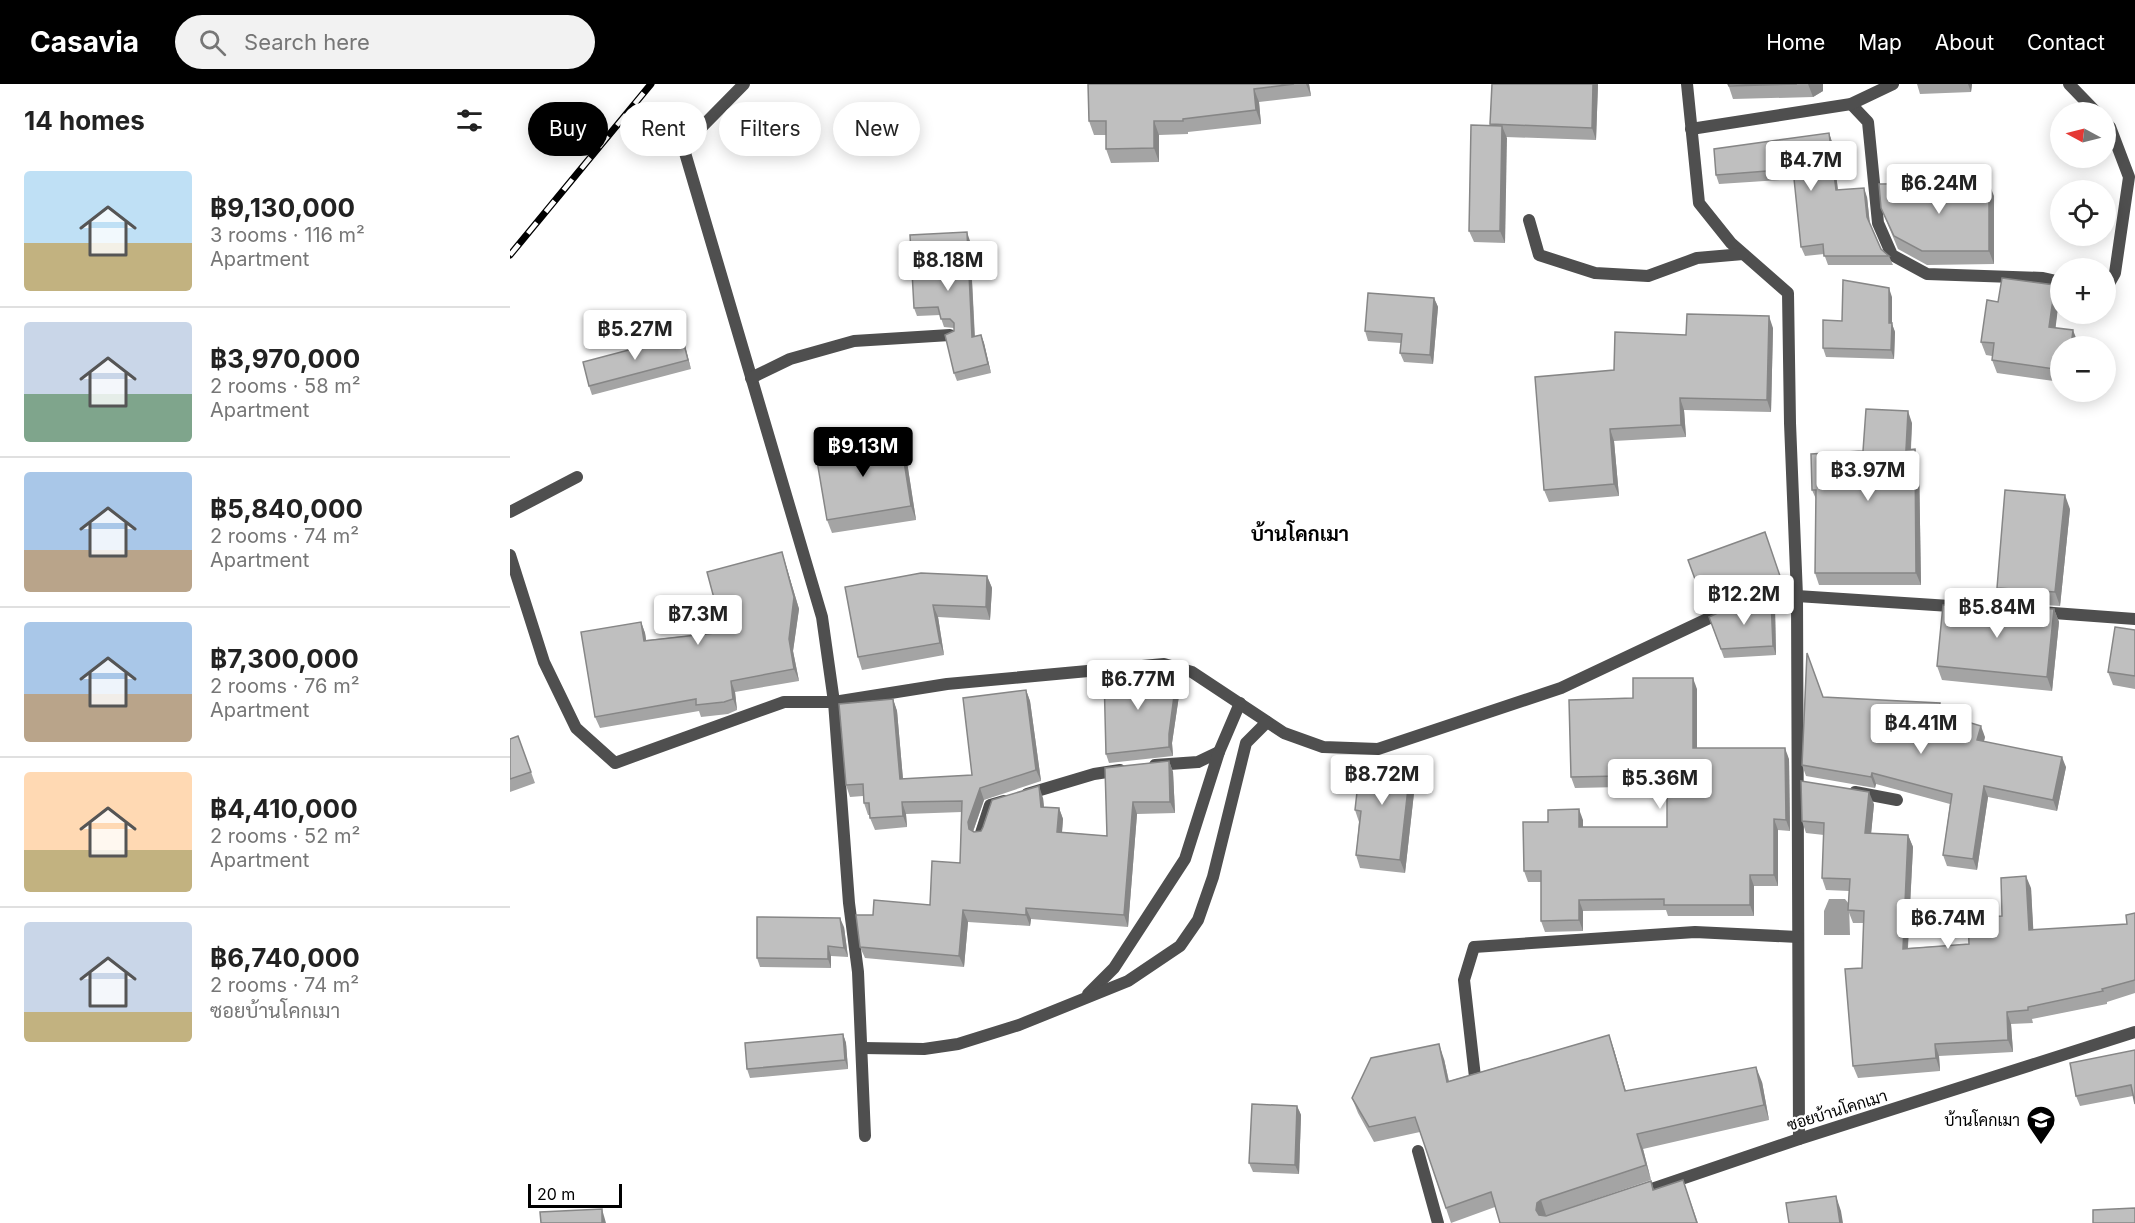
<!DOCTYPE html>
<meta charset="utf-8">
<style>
body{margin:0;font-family:Inter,Sarabun,sans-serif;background:#f2f2f2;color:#222;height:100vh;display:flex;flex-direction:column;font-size:22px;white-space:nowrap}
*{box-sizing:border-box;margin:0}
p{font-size:20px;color:#767676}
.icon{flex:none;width:33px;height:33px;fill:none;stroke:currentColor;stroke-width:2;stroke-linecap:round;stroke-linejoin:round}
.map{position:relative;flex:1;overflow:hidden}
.side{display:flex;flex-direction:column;background:#fff;width:510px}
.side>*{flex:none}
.top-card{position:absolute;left:18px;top:18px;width:570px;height:54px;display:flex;gap:12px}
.needle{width:39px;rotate:277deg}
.fabs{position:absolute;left:1540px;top:18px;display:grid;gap:12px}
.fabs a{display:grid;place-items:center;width:66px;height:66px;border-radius:50%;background:#fff;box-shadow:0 3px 15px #0003;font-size:30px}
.scale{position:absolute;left:18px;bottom:15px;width:94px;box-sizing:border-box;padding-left:6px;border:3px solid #000;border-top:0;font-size:16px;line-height:21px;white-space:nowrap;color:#000;-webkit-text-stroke:4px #fff;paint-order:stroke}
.price{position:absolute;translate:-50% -51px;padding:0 14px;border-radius:6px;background:#fff;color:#222;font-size:20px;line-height:39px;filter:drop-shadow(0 2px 3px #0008)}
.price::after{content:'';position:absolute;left:50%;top:36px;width:18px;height:14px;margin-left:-9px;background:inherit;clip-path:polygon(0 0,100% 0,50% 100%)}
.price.active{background:#000;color:#fff}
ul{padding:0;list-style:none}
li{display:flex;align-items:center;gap:18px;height:150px;padding:0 24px}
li+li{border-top:2px solid #e0e0e0}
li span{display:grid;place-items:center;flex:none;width:168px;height:120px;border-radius:6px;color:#555}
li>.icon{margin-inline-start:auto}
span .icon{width:72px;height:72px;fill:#fffc;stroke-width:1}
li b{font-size:26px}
h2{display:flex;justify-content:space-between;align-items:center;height:72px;padding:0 24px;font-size:26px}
.pill{padding:0 21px;border-radius:27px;background:#fff;box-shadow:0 3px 15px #0003;font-size:21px;line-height:54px}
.pill.active{background:#000;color:#fff}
header{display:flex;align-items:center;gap:36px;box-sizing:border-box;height:84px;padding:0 30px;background:#000;color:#fff}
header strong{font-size:28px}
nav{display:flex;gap:33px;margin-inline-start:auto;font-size:21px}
.search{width:420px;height:54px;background:#f2f2f2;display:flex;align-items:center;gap:15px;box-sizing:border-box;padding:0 21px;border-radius:33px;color:#767676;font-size:22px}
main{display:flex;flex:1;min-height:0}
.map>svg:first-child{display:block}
.water{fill:#9d9d9d}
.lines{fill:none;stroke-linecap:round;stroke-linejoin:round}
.minor{stroke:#4f4f4f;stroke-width:12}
.rail-casing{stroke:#000;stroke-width:7}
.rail{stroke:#fff;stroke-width:4.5;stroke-dasharray:14;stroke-linecap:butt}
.wall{fill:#a4a4a4}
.shaded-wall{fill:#868686}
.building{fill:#bfbfbf;stroke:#868686;stroke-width:1.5}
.labels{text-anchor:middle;stroke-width:4.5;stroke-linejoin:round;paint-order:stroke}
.street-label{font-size:16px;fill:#000;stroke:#fff}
.poi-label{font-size:16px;fill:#000;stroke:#fff;text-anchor:end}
.quarter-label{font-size:20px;font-weight:bold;fill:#000;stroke:#fff}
</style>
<header>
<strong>Casavia</strong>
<div class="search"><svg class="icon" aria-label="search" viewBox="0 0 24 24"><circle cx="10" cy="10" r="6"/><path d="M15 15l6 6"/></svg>Search here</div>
<nav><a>Home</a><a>Map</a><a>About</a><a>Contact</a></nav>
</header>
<main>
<section class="side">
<h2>14 homes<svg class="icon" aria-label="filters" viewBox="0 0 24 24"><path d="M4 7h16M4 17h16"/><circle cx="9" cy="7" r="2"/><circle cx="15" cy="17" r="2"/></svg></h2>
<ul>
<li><span style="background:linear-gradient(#bfe0f5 60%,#c2b280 0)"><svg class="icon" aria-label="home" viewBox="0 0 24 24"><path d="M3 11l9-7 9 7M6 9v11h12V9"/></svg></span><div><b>฿9,130,000</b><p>3 rooms · 116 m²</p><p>Apartment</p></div></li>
<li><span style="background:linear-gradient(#c9d6e8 60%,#7fa58c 0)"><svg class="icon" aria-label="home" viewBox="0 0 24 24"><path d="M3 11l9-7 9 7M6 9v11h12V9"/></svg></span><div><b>฿3,970,000</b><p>2 rooms · 58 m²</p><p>Apartment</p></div></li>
<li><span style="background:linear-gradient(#a9c7e8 65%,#b9a48a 0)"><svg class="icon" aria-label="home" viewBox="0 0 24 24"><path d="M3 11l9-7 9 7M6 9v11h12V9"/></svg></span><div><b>฿5,840,000</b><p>2 rooms · 74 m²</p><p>Apartment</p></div></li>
<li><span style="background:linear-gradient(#a9c7e8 60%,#b9a48a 0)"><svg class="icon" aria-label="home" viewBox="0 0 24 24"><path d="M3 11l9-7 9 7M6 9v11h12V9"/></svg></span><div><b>฿7,300,000</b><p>2 rooms · 76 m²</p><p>Apartment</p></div></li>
<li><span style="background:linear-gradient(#ffd9b3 65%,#c2b280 0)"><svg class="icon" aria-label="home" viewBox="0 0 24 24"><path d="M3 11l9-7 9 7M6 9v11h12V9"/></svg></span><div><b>฿4,410,000</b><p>2 rooms · 52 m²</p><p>Apartment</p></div></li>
<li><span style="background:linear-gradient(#c9d6e8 75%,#c2b280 0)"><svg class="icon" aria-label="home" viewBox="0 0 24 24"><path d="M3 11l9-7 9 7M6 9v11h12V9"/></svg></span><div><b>฿6,740,000</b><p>2 rooms · 74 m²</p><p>ซอยบ้านโคกเมา</p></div></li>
</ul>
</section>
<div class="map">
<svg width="1625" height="1139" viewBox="0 0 1625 1139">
<rect width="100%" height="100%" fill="#fff"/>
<polygon class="water" points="1319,815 1335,815 1339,820 1340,851 1314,851 1314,827"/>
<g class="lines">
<g class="minor">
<polyline points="234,0 173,62 312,533 324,618 339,819 348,888 355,1052"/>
<polyline points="1177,0 1189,119 1221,159 1278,209 1280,339 1287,512 1289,1055"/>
<polyline points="1559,0 1586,28"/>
<polyline points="1341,20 1358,38 1368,139 1382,171 1417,190 1533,194 1551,198"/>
<polyline points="1596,39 1600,43 1619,93 1605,189 1596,205"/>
<polyline points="1181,45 1341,20 1383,0"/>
<polyline points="1019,136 1029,171 1085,189 1138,192 1187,174 1233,170"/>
<polyline points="241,294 280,275 344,257 440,251"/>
<polyline points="0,428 67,393"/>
<polyline points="0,471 34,578 66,644 105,679 274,618 324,618 437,600 654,580 682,588 774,649 813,663 868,665 1051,604 1212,528"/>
<polyline points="1247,520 1287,512 1501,526"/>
<polyline points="1530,528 1625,535"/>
<polyline points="645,681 688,678 709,668"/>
<polyline points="1345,708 1387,716"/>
<polyline points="517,710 584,690 610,686"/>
<polyline points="470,752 480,721 494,717"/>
<polyline points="578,910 604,884 675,775 709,668 730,619"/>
<polyline points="353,964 414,965 448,960 509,941 618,897 670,862 688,836 703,793 736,659 757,638"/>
<polyline points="965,993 954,896 964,863 1185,848 1288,853"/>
<polyline points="908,1067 928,1139"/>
<polyline points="1130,1109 1289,1055 1625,948"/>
</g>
<g class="rail-casing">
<polyline id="rail" points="0,171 141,0"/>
</g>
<use href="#rail" class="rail"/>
</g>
<g class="wall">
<polygon points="578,0 799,0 801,12 749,18 751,40 678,48 678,50 649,51 649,78 601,79 596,65 596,51 584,51 579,37"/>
<polygon points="1088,0 1086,56 996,53 995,159 964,158 959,147 980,40"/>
<polygon points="1218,0 1313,0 1313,7 1303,13 1223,15"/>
<polygon points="1407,0 1462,0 1461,8 1410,10"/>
<polygon points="1319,49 1322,58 1328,106 1357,113 1360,140 1371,165 1379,172 1383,181 1318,181 1314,170 1295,172 1291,163 1284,95 1209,100 1206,91"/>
<polygon points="1484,112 1484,180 1417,181 1388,165 1371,124"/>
<polygon points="460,157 465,253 471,251 474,259 481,289 447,297 444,289 444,244 434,243 430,231 407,232 404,224"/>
<polygon points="1382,213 1382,240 1385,248 1384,275 1316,273 1313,264 1332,237"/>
<polygon points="924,214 928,223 923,280 894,278 890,269 891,259 858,257 855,247"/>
<polygon points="1549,215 1545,244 1568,259 1567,262 1551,262 1551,298 1487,289 1482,276 1482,272 1476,271 1471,258 1488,218"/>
<polygon points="1263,244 1261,328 1174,326 1176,353 1104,357 1109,412 1039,418 1034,406 1104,286 1176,251"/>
<polygon points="172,252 181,285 82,311 79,302"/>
<polygon points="1402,339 1401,365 1405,365 1409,377 1411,501 1309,501 1305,489 1306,415 1302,406 1353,367"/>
<polygon points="395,365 406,436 322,449 317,436"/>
<polygon points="1560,425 1550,522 1491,518 1487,504"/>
<polygon points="1255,448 1273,501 1264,501 1264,509 1211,520 1197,527 1178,476"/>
<polygon points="272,468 289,525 283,567 289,597 225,608 227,626 218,630 191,633 189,627 90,644 85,633 131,538 135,549 136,556 213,548"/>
<polygon points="477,492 482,504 480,536 428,533 434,571 352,586 348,573 335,503"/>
<polygon points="1265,525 1266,571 1214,574 1199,533"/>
<polygon points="1544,525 1549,538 1542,607 1432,596 1427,582 1485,526"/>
<polygon points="1625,546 1625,605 1603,601 1598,588"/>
<polygon points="671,598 662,659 663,672 599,679 596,670"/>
<polygon points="1187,605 1187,664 1279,675 1280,747 1268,746 1268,802 1244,802 1244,832 1158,832 1156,826 1073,827 1073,847 1035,848 1031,837 1031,798 1018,798 1014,787 1038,738 1073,736 1073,743 1157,743 1157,702 1065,704 1061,693 1123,614"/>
<polygon points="516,606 520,617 531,697 474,716 463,748 471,747 533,714 534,723 549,724 553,735 552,748 597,752 595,684 659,677 663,688 665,729 627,730 618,843 521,835 520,842 458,838 454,883 355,874 350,863 363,831 420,821 450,779 452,728 396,730 397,743 365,746 360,734 360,731 358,731 354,719 353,712 340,713 336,701 383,615 387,627 393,695 462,691"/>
<polygon points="1313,613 1434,630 1434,631 1475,653 1474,657 1556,683 1547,727 1478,713 1467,786 1437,782 1433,771 1440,720 1366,700 1365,704 1296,692 1292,681"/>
<polygon points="8,652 25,699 0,708 0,655"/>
<polygon points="906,691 895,789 850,784 846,771 849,738 845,726"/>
<polygon points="1364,720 1361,749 1398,751 1403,763 1398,864 1459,860 1492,832 1521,804 1523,846 1617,840 1625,829 1625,909 1597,918 1597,920 1522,935 1523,939 1501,940 1503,968 1429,972 1430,987 1348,994 1343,982 1352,884 1354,839 1343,839 1338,826 1339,807 1316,806 1312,794 1314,751 1296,749 1292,737"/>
<polygon points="334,843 338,873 321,872 321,884 250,883 247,874"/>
<polygon points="333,950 336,959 338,985 240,994 237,985"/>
<polygon points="1099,951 1104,966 1116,1007 1252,998 1259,1036 1133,1065 1141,1096 1036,1132 1141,1097 1144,1106 1173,1096 1188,1139 990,1139 985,1123 941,1139 910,1048 864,1058 848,1029 842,1014 934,975 939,997"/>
<polygon points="1625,966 1623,1012 1570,1022 1566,1012"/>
<polygon points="787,1022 791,1031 789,1090 743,1088 739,1079"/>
</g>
<g class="shaded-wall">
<polygon points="796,0 799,0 801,12"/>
<polygon points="1083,0 1088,0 1086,56 1082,44"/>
<polygon points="1298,0 1313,0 1313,7 1303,13"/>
<polygon points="1458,0 1462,0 1461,8"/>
<polygon points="744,5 749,18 751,40 746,26"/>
<polygon points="644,37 649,51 649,78 644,64"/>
<polygon points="992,42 997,54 995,159 990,147"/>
<polygon points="1319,49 1322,58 1329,115 1326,106"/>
<polygon points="1479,99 1484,112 1484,180 1479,167"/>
<polygon points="1354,104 1357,113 1360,142 1357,133"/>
<polygon points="457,148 460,157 465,261 462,253"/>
<polygon points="1545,201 1549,215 1544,257 1539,243"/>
<polygon points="1379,204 1382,213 1382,240 1385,248 1384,275 1381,266 1379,239"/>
<polygon points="924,214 928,223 923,280 920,271"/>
<polygon points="1259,232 1263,244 1261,328 1257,316"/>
<polygon points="1563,246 1568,259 1567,262 1561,262"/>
<polygon points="471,251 474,259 481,289 478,280"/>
<polygon points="172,252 175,262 181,285 178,276"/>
<polygon points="1170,314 1174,326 1176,353 1171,341"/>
<polygon points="1398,327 1402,339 1400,377 1396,366"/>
<polygon points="1100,345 1104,357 1109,412 1104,400"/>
<polygon points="390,352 395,365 406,436 401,422"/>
<polygon points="1405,365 1409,377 1411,501 1406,489"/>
<polygon points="1555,411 1560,425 1550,522 1545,508"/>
<polygon points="272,468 289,525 283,567 289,597 284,585 279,555"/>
<polygon points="477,492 482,504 480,536 476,523"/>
<polygon points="1260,492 1264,501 1264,509 1261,499"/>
<polygon points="1261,516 1265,525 1266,571 1263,562"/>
<polygon points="423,521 428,533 434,571 430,559"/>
<polygon points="1544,525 1549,538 1542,607 1537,593"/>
<polygon points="131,538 135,549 138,568 134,557"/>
<polygon points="667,589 671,598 662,659 663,672 659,663 659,650"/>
<polygon points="1183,594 1187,605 1187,676 1183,664"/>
<polygon points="221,597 225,608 227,626 223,615"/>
<polygon points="516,606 520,617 531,697 526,686"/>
<polygon points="383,615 387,627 394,707 390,695"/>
<polygon points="1430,619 1434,630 1432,640 1428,629"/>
<polygon points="1471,642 1475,653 1471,667 1467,656"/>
<polygon points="1275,664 1279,675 1280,747 1276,736"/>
<polygon points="1552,673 1556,683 1547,727 1543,716"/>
<polygon points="659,677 663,688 665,729 660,718"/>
<polygon points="901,677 906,691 895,789 890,776"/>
<polygon points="1362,689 1366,700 1365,704 1361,693"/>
<polygon points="529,702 533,714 535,734 531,723"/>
<polygon points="1474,702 1478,713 1467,786 1463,775"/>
<polygon points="470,704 474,716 462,750 459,745 458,738"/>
<polygon points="1359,708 1364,720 1360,761 1355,749"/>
<polygon points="392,718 396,730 397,743 393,732"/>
<polygon points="623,718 627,730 618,843 614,831"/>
<polygon points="549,724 553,735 551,760 547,748"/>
<polygon points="1069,725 1073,736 1073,754 1069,743"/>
<polygon points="1264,735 1268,746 1268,802 1264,791"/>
<polygon points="1398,751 1403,763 1397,877 1393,865"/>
<polygon points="1240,791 1244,802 1244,832 1240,821"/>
<polygon points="1516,792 1521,804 1524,858 1519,846"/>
<polygon points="1069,816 1073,827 1073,847 1069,836"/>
<polygon points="516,824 521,835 520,842 516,831"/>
<polygon points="453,826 458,838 454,883 449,872"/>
<polygon points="330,834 334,843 338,873 334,864"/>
<polygon points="318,862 321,872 321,884 318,875"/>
<polygon points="1497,928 1501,940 1503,968 1498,956"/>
<polygon points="333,950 336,959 338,985 335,976"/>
<polygon points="1099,951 1104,966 1120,1022 1115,1007"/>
<polygon points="929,960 934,975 942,1013 937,998"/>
<polygon points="1425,960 1429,972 1430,987 1426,974"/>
<polygon points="1246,983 1252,998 1259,1036 1254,1021"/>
<polygon points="787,1022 791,1031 789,1090 785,1081"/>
<polygon points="1127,1050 1133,1065 1141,1096 1136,1081"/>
<polygon points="1326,1112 1331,1127 1333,1139 1330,1139"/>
<polygon points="1031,1116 1036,1131 1032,1134 1031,1139 1026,1126 1027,1119"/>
<polygon points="92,1125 96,1139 92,1139"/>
</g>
<g class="building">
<polygon points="578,0 784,0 744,5 746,26 673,35 673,37 644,37 644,64 596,65 596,37 579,37"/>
<polygon points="982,0 1083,0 1082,44 980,40"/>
<polygon points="1218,0 1287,0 1219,2"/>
<polygon points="961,41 992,42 990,147 959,147"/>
<polygon points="1319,49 1326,106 1354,104 1357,133 1371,165 1379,172 1314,172 1313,160 1291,163 1283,85 1206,91 1204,65"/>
<polygon points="1479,99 1479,167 1412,167 1384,152 1371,124 1369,100"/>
<polygon points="457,148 462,253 471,251 478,280 444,289 435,251 444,247 444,239 440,235 431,235 428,223 404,224 400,151"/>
<polygon points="1492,194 1545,201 1539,243 1563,246 1561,262 1551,262 1551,286 1482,276 1484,259 1471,258 1477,216 1488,218"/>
<polygon points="1333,196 1379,204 1379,239 1382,239 1381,266 1313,264 1313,236 1332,237"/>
<polygon points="858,209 924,214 920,271 890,269 892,250 855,247"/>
<polygon points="1177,230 1259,232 1257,316 1170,314 1171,341 1100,345 1104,400 1034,406 1025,293 1104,286 1105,248 1176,251"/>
<polygon points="172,252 178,276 79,302 73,278"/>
<polygon points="1356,325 1398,327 1396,366 1405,365 1406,489 1305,489 1306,406 1302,406 1301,370 1353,367"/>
<polygon points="390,352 401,422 317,436 305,365"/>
<polygon points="1495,406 1555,411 1545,508 1487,504"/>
<polygon points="1255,448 1270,492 1260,492 1261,499 1208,511 1193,517 1178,476"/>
<polygon points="272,468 284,513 279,555 284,585 221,597 223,615 214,618 186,621 186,615 85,633 71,548 131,538 134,557 213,548 197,488"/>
<polygon points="411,489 477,492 476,523 423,521 430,559 348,573 335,503"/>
<polygon points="1261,516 1263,562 1211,565 1199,533 1212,527"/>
<polygon points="1433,521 1485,526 1485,521 1544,525 1537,593 1427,582"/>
<polygon points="1605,543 1625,546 1625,592 1598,588"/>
<polygon points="1297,569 1313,613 1430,619 1428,629 1471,642 1467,656 1552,673 1543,716 1474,702 1463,775 1433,771 1442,710 1362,689 1361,693 1292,681"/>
<polygon points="667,589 659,650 659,663 596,670 594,591"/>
<polygon points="1123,594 1183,594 1183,664 1275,664 1276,736 1264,735 1264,791 1240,791 1240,821 1154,821 1154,815 1069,816 1069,836 1031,837 1031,787 1014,787 1013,738 1038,738 1038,726 1069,725 1069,743 1157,743 1157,691 1061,693 1059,616 1123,614"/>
<polygon points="516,606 526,686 470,704 458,738 459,745 464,748 471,747 473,743 482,716 529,702 531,723 549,724 547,748 597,752 595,684 659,677 660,718 623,718 614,831 516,824 516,831 453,826 449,872 350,863 346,831 363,831 364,816 420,821 422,777 450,779 452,717 392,718 393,732 360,734 359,719 354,719 353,700 336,701 329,620 383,615 390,695 462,691 453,614"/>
<polygon points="8,652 21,688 0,695 0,655"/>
<polygon points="851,672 901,677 890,776 846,771 851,727 845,726"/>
<polygon points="1291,697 1359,708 1355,749 1398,751 1393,865 1459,860 1458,833 1492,832 1491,794 1516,792 1519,846 1617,840 1616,831 1625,829 1625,896 1592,905 1593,907 1518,923 1518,926 1497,928 1498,956 1425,960 1426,974 1343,982 1335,885 1352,884 1354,827 1338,826 1340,795 1312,794 1314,739 1292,737"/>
<polygon points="247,833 330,834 334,864 318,862 318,875 247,874"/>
<polygon points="333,950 335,976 237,985 235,959"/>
<polygon points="1099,951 1115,1007 1246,983 1254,1021 1127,1050 1136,1081 1031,1116 1027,1119 1026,1126 1029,1131 1036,1132 1141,1097 1143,1106 1173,1096 1187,1139 990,1139 981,1108 936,1124 905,1033 859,1043 842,1014 861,974 929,960 937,998"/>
<polygon points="1625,966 1625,1020 1621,1001 1566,1012 1560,979"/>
<polygon points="742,1020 787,1022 785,1081 739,1079"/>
<polygon points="1326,1112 1330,1139 1279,1139 1276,1119"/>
<polygon points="1625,1124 1625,1139 1583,1139 1583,1126"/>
<polygon points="92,1125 92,1139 31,1139 30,1128"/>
</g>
<defs>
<g id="school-pin" transform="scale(1.5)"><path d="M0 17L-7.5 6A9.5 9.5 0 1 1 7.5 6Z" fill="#000" stroke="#fff"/><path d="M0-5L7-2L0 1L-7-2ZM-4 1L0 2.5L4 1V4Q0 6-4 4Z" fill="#fff"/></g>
</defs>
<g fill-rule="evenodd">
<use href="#school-pin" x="1531" y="1036"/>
</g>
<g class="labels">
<g class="street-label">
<text transform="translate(1327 1026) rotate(-17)" y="6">ซอยบ้านโคกเมา</text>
</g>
<g class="poi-label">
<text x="1510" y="1042">บ้านโคกเมา</text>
</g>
<g class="quarter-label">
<text x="790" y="457">บ้านโคกเมา</text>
</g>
</g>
</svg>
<div class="fabs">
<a><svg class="needle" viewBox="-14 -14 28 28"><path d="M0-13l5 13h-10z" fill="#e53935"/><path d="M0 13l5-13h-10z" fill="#767676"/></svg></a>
<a><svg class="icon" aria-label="locate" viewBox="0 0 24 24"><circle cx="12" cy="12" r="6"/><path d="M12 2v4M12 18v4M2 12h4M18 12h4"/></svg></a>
<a>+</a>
<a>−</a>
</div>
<div class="scale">20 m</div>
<b class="price" style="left:1301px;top:108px">฿4.7M</b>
<b class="price" style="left:1429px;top:131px">฿6.24M</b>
<b class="price" style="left:438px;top:208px">฿8.18M</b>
<b class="price" style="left:125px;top:277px">฿5.27M</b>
<b class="price active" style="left:353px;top:394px">฿9.13M</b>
<b class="price" style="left:1358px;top:418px">฿3.97M</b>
<b class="price" style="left:1234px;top:542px">฿12.2M</b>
<b class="price" style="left:1487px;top:555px">฿5.84M</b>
<b class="price" style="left:188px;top:562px">฿7.3M</b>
<b class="price" style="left:628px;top:627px">฿6.77M</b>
<b class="price" style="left:1411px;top:671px">฿4.41M</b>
<b class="price" style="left:872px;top:722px">฿8.72M</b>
<b class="price" style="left:1150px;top:726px">฿5.36M</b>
<b class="price" style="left:1438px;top:866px">฿6.74M</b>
<div class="top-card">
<a class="pill active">Buy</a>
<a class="pill">Rent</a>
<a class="pill">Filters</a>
<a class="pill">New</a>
</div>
</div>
</main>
